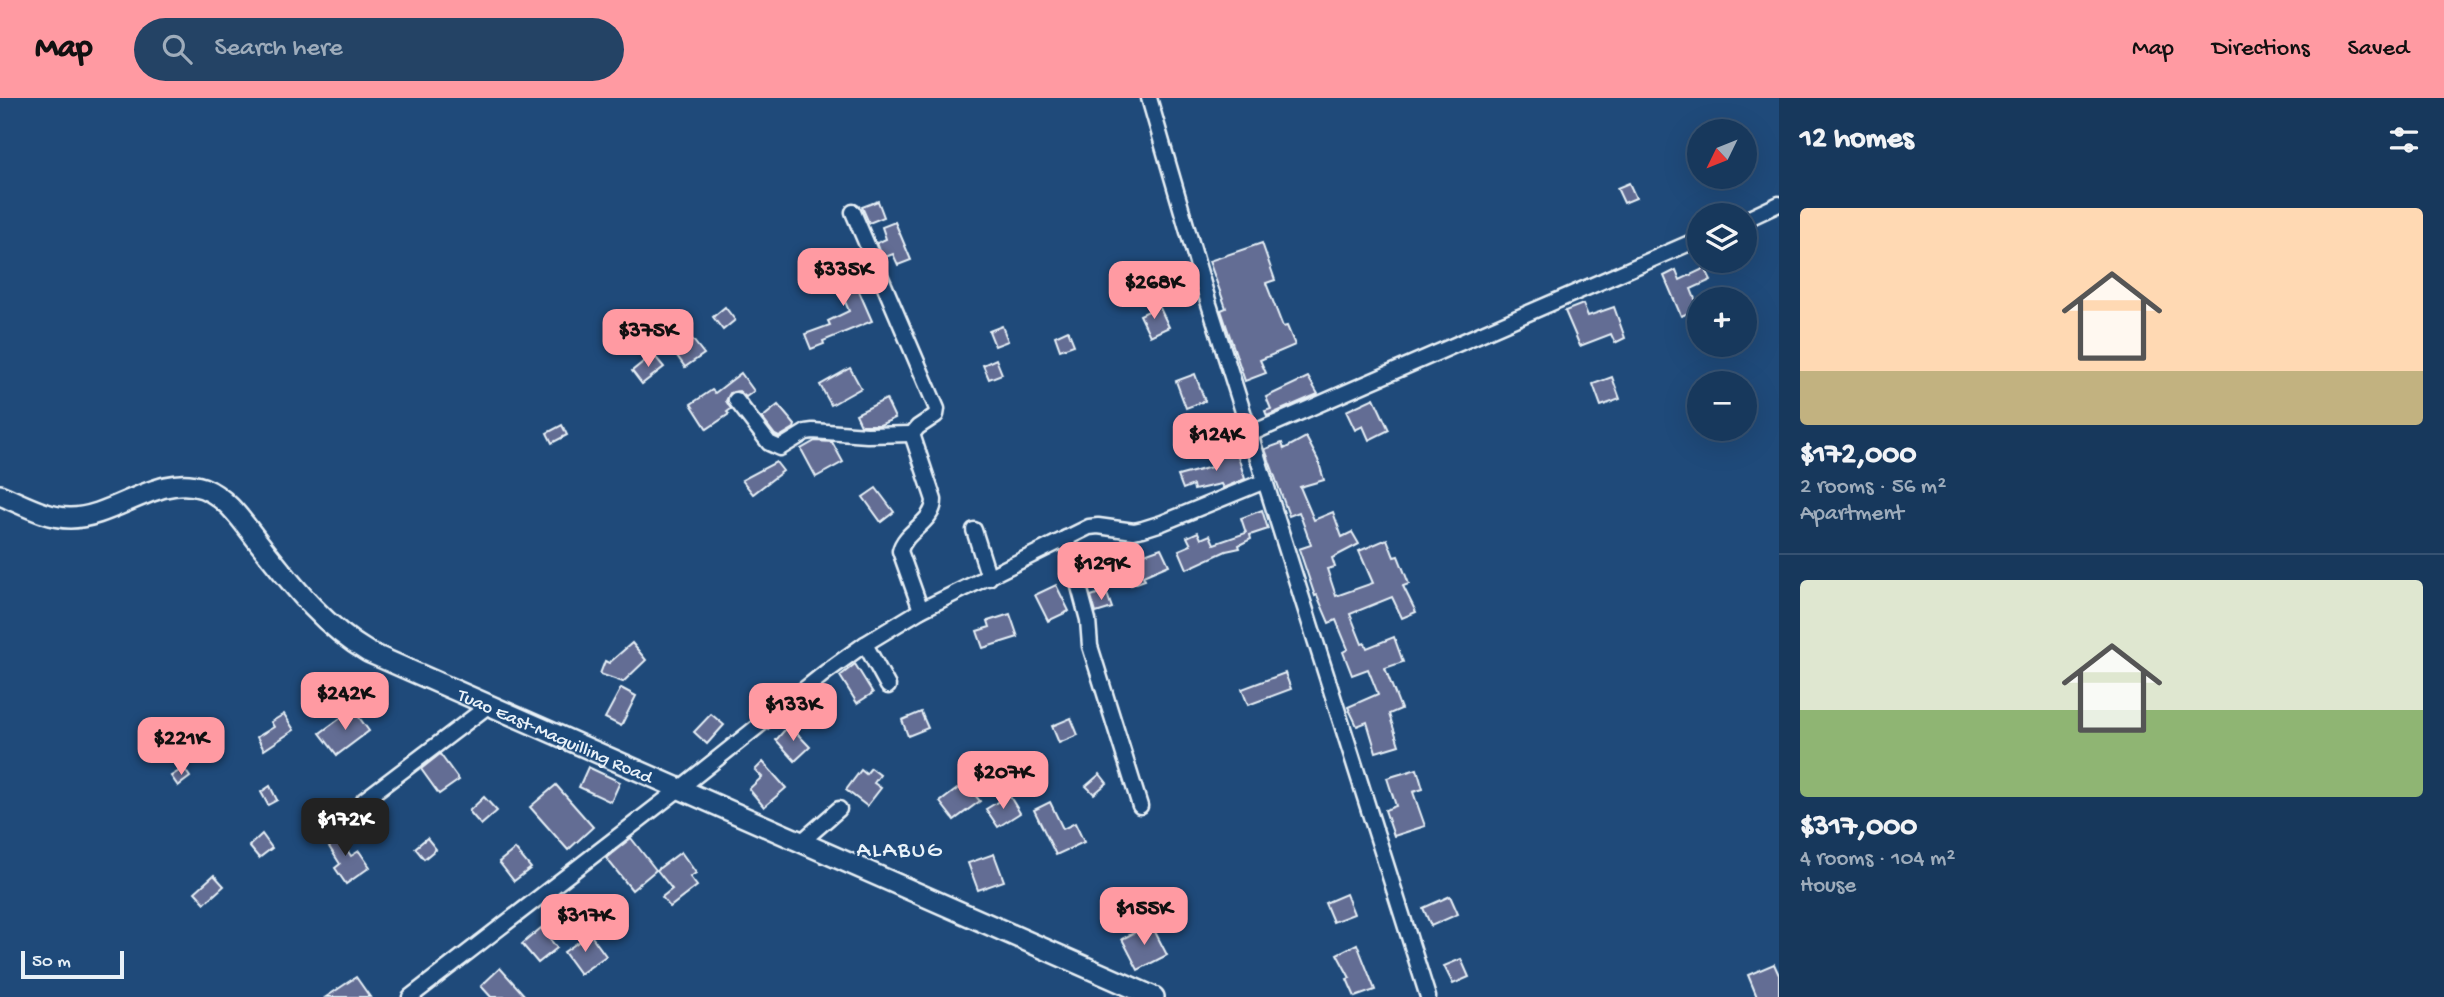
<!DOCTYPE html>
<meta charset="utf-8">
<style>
body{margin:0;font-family:"Gochi Hand",sans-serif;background:#244365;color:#f1f3f6;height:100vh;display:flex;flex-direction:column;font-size:26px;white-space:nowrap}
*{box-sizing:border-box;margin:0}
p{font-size:23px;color:#9eacbb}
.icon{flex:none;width:38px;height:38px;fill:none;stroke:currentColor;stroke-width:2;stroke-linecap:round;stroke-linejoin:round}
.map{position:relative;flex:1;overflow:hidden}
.side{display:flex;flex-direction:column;background:#17385c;width:665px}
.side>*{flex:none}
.needle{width:46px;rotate:227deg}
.controls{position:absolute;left:1687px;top:21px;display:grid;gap:14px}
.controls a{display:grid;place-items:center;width:70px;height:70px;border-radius:50%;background:#17385c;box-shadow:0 7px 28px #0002,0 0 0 2px #365272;font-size:35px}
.scale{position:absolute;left:21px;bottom:18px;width:103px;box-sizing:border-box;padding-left:7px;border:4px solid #e8f1f8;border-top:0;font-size:19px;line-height:24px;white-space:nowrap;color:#e8f1f8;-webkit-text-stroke:5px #1f4a7a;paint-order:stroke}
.price{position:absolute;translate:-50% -60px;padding:0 16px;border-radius:14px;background:#ff9aa2;color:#111;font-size:23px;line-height:46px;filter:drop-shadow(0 2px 4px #0008)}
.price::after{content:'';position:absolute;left:50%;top:42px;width:21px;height:16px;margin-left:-10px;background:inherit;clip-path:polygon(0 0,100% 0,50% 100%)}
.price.active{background:#222;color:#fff}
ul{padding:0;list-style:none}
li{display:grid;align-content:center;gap:14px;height:371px;padding:0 21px}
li+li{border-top:2px solid #365272}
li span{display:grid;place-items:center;height:217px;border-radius:7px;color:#555}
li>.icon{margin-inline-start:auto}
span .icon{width:126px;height:126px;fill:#fffc;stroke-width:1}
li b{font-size:30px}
h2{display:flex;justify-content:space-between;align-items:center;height:84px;padding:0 21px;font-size:30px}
header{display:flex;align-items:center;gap:42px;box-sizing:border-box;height:98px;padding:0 35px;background:#ff9aa2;color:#111}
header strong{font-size:33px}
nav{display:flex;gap:38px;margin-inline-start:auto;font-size:24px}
.search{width:490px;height:63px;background:#244365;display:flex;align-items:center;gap:18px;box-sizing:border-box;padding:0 24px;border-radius:38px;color:#9eacbb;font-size:26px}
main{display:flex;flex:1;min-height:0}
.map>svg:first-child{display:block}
.building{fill:#646d94;stroke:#e8f1f8;stroke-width:2}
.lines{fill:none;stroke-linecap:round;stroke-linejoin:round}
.minor-casing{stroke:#e8f1f8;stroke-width:19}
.major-casing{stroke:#e8f1f8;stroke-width:24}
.minor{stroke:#1f4a7a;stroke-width:14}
.major{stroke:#1f4a7a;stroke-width:19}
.labels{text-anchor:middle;stroke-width:5;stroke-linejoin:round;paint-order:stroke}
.street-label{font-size:19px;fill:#e8f1f8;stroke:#1f4a7a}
.quarter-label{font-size:23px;letter-spacing:2px;fill:#e8f1f8;stroke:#1f4a7a}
</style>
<header>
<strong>Map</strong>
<div class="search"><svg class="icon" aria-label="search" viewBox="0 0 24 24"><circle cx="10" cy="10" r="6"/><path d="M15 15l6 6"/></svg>Search here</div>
<nav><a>Map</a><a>Directions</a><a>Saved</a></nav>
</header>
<main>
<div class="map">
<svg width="1779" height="899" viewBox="0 0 1779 899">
<rect width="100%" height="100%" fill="#1f4a7a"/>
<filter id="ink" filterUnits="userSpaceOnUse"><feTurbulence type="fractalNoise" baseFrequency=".0143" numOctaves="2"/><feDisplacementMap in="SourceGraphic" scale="14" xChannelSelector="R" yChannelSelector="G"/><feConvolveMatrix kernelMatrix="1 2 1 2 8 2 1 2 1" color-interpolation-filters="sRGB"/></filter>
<g filter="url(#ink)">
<g class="building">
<polygon points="1629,85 1636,100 1624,105 1617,90"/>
<polygon points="878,103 884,119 869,125 862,109"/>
<polygon points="895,124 911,162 898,167 893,156 883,160 877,145 886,141 882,129"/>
<polygon points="1262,145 1275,182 1266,185 1283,229 1287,228 1295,247 1260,262 1266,275 1245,283 1221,212 1226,210 1209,163"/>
<polygon points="849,157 856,173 851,175 872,223 823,243 824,246 811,251 805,236 830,227 828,223 849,213 839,189 844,187 834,164"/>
<polygon points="1705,170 1711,182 1691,191 1699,211 1681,218 1664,178 1676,172 1680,182"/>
<polygon points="1583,206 1588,218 1614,209 1625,240 1615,245 1611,236 1580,248 1565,213"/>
<polygon points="1159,208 1169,229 1150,238 1140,217"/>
<polygon points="725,209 735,222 723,232 713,219"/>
<polygon points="1002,228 1008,243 995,248 989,233"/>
<polygon points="1068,232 1074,247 1060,252 1055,238"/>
<polygon points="693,242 704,256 685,269 675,255"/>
<polygon points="653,256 664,269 642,286 632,273"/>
<polygon points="996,261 1002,276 989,281 983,267"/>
<polygon points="850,270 861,290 831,307 820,287"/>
<polygon points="741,275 754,293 746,299 739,293 730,295 726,303 731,311 727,314 729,316 707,331 691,306 712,292 715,295"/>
<polygon points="1195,276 1205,303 1186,310 1176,283"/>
<polygon points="1308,279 1318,296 1267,318 1265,313 1271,311 1266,299"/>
<polygon points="1612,279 1620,301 1601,308 1593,286"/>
<polygon points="1374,300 1389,332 1369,342 1363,328 1355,332 1346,313"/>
<polygon points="886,301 895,320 880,327 861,327 856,316"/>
<polygon points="778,307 795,327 794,330 779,339 775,337 762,320"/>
<polygon points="562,327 567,337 552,345 547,335"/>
<polygon points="1306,339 1318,362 1324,382 1300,389 1314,422 1333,414 1342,439 1352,434 1359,446 1332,460 1335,469 1327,471 1336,498 1373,485 1359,453 1387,441 1394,459 1398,458 1409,486 1403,488 1416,514 1402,520 1392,499 1350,516 1362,546 1365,545 1367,550 1394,539 1403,564 1385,570 1401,611 1389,616 1399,647 1376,654 1367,624 1357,628 1348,609 1378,596 1368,571 1352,577 1343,554 1348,551 1336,522 1329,525 1317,497 1315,498 1299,451 1311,447 1299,414 1289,418 1265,351 1282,345 1284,351"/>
<polygon points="815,343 832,344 843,364 816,379 801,351"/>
<polygon points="1236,352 1245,381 1223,390 1221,386 1194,392 1193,387 1183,391 1178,378 1215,368 1213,360"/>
<polygon points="776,364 783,373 753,396 742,382"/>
<polygon points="876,390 894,414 881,424 863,399"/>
<polygon points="1262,412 1268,431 1250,437 1251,441 1239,447 1240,450 1226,453 1187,471 1179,452 1191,447 1187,439 1198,434 1201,441 1210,437 1214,446 1246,435 1241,420"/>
<polygon points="1161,450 1169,467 1143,478 1145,482 1131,487 1122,464"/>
<polygon points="1056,487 1069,513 1048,523 1035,497"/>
<polygon points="1106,493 1112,510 1096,515 1091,498"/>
<polygon points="1010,516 1018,539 983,550 977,533 990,529 988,523"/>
<polygon points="632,545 646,562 623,584 600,576 605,563 609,565"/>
<polygon points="855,566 873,595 857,605 840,578"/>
<polygon points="1285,575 1291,591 1248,607 1242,591"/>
<polygon points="621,590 636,598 621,628 605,620"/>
<polygon points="353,611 369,633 337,657 320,635"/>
<polygon points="921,614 928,630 908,638 902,622"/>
<polygon points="284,616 294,632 264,652 257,639 274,629 271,624"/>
<polygon points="711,616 724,627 707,646 694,634"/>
<polygon points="1071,620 1078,637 1059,645 1052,628"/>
<polygon points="789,627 810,649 795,663 776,642"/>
<polygon points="440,656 459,682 439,696 421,671"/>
<polygon points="763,664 786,690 764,709 749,691 762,679 755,672"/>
<polygon points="588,669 620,684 611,704 579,689"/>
<polygon points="184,670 190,679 178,688 171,678"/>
<polygon points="871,670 880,677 874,685 881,690 867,708 846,692 861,672 866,676"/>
<polygon points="1417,671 1423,691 1413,694 1425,728 1394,738 1385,712 1396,708 1387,680"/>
<polygon points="1100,676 1107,685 1094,696 1086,688"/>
<polygon points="965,685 980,703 954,722 940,704"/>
<polygon points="556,687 593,729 568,752 530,709"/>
<polygon points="270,688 277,702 268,707 261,694"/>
<polygon points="1009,697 1020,715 998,729 986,711"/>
<polygon points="484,699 497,713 481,727 469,713"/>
<polygon points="1050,704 1063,731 1075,725 1084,744 1056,757 1034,712"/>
<polygon points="332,729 351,758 359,753 370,769 346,786 335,770 340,766 321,736"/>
<polygon points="262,736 272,750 259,760 249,748"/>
<polygon points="427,740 436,751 424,761 415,750"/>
<polygon points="631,740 656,772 632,792 606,760"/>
<polygon points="515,751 531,770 514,783 499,764"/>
<polygon points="681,754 696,775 690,779 697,788 670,809 662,799 672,791 657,772"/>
<polygon points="994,756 1004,783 978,792 968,765"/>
<polygon points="214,777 224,788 205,805 195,794"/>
<polygon points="1346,796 1354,816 1333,824 1325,805"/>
<polygon points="1450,798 1458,816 1431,828 1423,810"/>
<polygon points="1151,826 1167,857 1138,872 1122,841"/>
<polygon points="541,830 557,850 538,865 522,846"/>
<polygon points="590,836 606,858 580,876 564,854"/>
<polygon points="1357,846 1375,892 1355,899 1347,881 1350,880 1337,856"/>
<polygon points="1461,861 1469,879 1453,886 1444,868"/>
<polygon points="1774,866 1779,877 1779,899 1757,899 1748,877"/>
<polygon points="500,870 526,899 491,899 481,888"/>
<polygon points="356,879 370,899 326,899"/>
</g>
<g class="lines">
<g class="minor-casing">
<g id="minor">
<polyline points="1149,0 1209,206 1428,899"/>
<path d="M853,114L937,311L936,317L918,329L912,336L934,402C934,425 905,432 900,453L921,512"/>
<polyline points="1745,122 1779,106"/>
<polyline points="736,302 769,345 780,350 806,334 813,333 867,337 912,336"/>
<polyline points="1250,336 1699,141"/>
<polyline points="974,432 989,480"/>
<polyline points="1066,440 1088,522 1090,548 1140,708"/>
<polyline points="865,546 888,588"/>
<polyline points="364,702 488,608"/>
<polyline points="800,745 839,711"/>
<polyline points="410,899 678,692 826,574 865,546 921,512 1089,429 1098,428 1134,433 1143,431 1162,425 1265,383"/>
</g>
</g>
<g class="major-casing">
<g id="major">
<path id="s1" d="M0,397C22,406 46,420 70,420C114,420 160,374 203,390C229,400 246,429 263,450C294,489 324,528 368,554L1154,899"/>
</g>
</g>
<use href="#minor" class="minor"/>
<use href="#major" class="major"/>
</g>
</g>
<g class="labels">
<g class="street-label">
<text dy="7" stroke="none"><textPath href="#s1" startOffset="653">Tuao East-Maguilling Road</textPath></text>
</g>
<g class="quarter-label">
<text x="900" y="758">ALABUG</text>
</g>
</g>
</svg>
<div class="controls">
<a><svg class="needle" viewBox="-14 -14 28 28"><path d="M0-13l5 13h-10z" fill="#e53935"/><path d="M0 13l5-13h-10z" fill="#9eacbb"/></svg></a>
<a><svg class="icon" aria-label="layers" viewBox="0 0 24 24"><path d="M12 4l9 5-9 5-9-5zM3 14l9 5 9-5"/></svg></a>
<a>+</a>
<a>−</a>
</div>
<div class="scale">50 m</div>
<b class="price" style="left:843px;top:210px">$335K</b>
<b class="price" style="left:1154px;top:223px">$268K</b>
<b class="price" style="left:648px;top:271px">$375K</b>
<b class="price" style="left:1216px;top:375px">$124K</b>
<b class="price" style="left:1101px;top:504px">$129K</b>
<b class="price" style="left:345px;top:634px">$242K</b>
<b class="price" style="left:793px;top:645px">$133K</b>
<b class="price" style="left:181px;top:679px">$221K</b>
<b class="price" style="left:1003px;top:713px">$207K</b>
<b class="price active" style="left:345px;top:760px">$172K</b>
<b class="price" style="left:1144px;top:849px">$155K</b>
<b class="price" style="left:585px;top:856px">$317K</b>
</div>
<section class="side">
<h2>12 homes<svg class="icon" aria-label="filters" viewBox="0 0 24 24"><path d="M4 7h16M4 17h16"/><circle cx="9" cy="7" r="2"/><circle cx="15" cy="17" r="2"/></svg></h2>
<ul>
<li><span style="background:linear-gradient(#ffd9b3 75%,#c2b280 0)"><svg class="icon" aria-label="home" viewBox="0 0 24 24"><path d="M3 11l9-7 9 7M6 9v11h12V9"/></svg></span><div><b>$172,000</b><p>2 rooms · 56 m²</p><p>Apartment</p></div></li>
<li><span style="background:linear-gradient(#dfe7d0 60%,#8fb573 0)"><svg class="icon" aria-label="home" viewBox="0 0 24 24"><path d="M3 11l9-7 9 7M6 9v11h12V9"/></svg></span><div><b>$317,000</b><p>4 rooms · 104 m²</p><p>House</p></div></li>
</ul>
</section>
</main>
